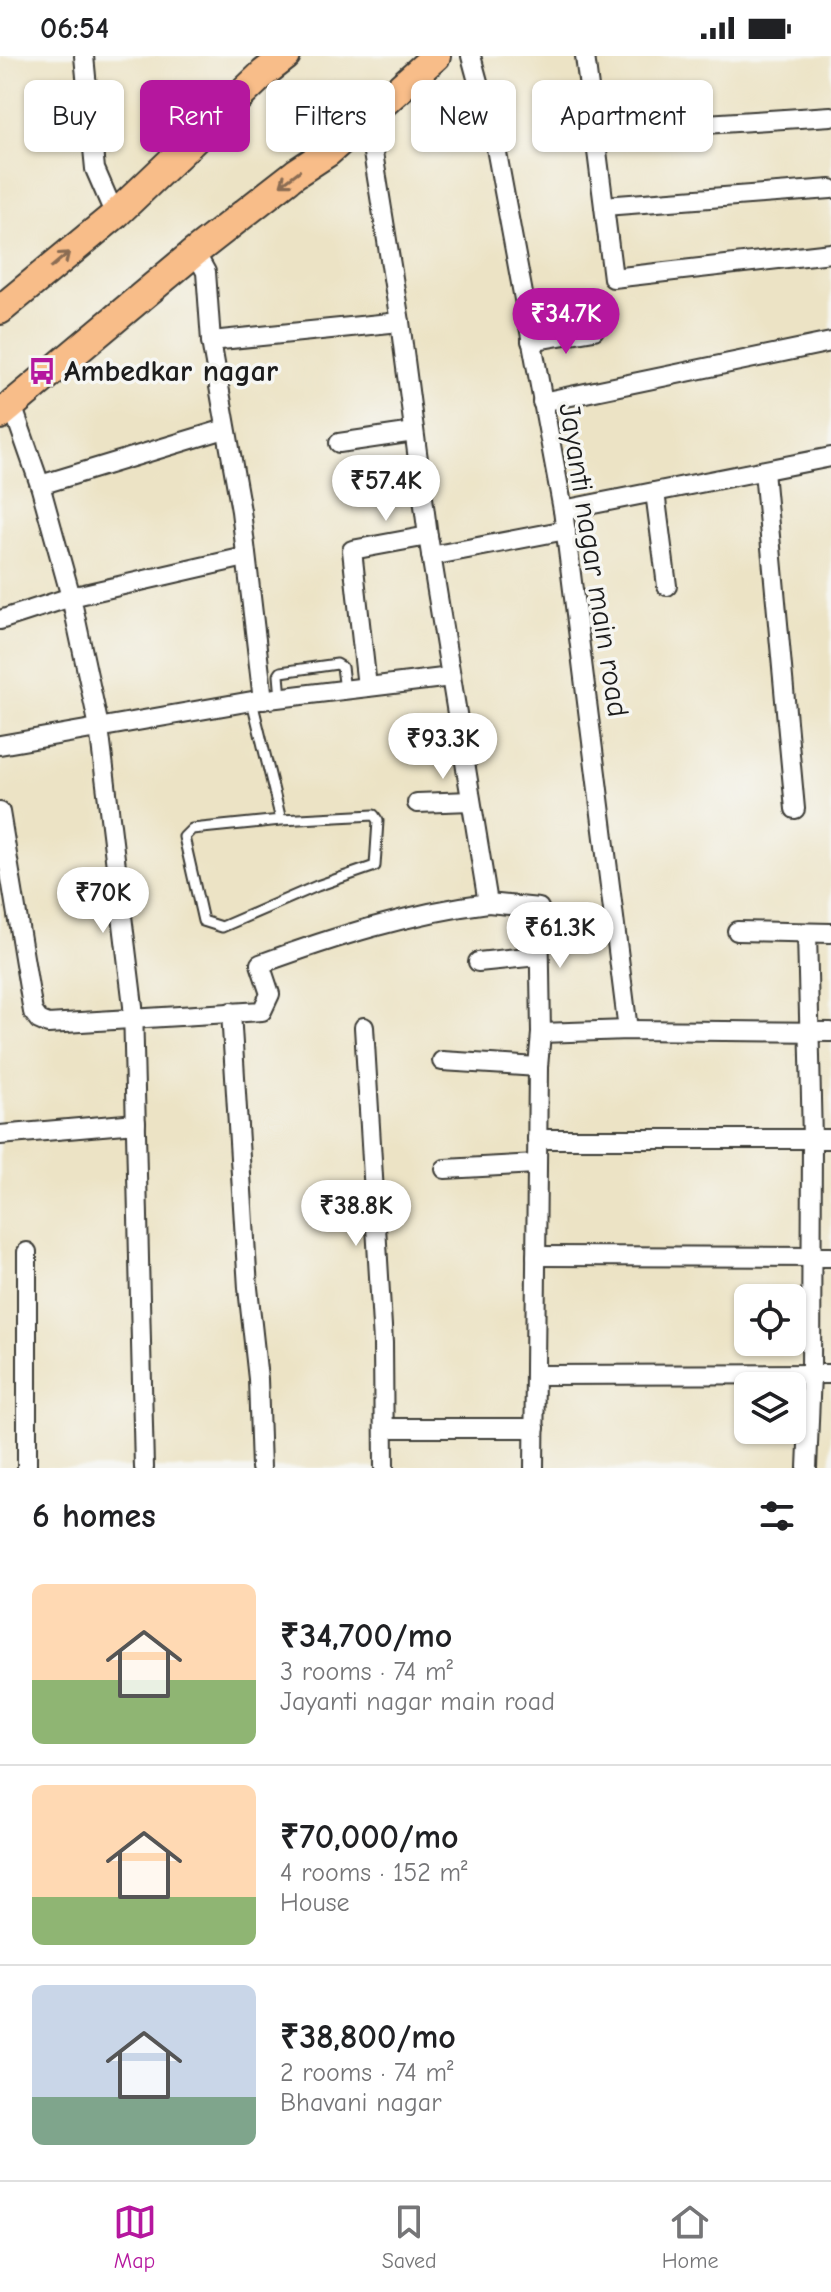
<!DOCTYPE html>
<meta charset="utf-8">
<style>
body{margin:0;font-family:"Comic Neue",sans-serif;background:#f2f2f2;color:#202124;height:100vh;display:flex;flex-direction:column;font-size:30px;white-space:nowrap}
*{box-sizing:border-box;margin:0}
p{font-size:26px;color:#757577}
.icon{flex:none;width:44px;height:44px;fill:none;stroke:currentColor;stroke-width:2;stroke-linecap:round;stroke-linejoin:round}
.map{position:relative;height:1412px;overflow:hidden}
.details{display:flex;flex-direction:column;background:#fff;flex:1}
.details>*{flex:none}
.top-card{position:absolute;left:24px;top:24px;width:784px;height:72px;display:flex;gap:16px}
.controls{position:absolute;left:734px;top:1228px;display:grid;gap:16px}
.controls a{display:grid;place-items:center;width:72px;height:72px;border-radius:12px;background:#fff;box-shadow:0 2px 6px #0004;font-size:40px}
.price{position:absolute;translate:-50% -68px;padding:0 18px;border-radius:28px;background:#fff;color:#222;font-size:26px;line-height:52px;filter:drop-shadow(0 2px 4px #0008)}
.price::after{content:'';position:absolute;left:50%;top:48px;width:24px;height:18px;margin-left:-12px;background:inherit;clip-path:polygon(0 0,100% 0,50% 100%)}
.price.selected{background:#b5179e;color:#fff}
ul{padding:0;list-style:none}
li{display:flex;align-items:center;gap:24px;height:200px;padding:0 32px}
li+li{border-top:2px solid #e0e0e0}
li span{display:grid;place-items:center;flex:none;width:224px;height:160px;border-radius:12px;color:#555}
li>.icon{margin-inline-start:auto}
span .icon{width:96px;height:96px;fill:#fffc;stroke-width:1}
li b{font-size:34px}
h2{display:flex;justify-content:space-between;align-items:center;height:96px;padding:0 32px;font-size:34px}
.pill{padding:0 28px;border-radius:12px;background:#fff;box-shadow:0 2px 6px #0004;font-size:28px;line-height:72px}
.pill.selected{background:#b5179e;color:#fff}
.status{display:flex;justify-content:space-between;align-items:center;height:56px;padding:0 40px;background:#fff;direction:ltr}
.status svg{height:22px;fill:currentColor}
.menu{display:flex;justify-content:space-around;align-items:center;height:112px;border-top:2px solid #e0e0e0;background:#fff;font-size:22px;color:#757577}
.menu a{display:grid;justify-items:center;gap:4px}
.menu .selected{color:#b5179e}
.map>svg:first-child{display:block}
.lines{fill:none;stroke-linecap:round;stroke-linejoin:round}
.service-casing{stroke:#3b3a35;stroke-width:13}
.minor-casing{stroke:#3b3a35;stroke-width:22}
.primary-casing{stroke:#3b3a35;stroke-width:32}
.service{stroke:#fff;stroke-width:9}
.minor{stroke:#fff;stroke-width:18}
.primary{stroke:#f8bd89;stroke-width:28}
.oneway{stroke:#8a6c52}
.labels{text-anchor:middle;stroke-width:7;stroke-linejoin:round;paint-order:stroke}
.poi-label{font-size:30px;font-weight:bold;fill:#1c1c1c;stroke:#f6f6f2;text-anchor:start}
.street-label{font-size:30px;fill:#1c1c1c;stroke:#f6f6f2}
</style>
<div class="status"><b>06:54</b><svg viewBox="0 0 49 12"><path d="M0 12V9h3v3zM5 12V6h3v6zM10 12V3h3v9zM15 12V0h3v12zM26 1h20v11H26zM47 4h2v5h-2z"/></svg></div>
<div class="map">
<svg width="831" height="1412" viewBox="0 0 831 1412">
<rect width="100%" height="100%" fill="#f6f6f2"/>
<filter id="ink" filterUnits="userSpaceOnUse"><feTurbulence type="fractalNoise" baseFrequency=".0125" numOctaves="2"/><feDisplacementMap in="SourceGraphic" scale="16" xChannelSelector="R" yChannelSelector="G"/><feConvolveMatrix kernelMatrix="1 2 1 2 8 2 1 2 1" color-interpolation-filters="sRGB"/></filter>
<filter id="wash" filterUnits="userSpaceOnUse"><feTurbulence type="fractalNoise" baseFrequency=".006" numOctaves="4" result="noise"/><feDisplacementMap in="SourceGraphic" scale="32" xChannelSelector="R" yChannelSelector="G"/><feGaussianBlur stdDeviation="1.8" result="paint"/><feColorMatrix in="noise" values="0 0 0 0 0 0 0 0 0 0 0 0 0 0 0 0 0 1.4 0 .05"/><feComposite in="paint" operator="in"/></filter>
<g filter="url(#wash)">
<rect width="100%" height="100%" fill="#ece3c5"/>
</g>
<g filter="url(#ink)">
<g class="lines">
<g class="service-casing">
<g id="service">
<polyline points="281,642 279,619 281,616 337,608 342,611 345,634"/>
<polyline points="252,645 281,764 374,759 378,765 375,810 317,830 222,871 203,865 184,781 192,773 281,764"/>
</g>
</g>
<g class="minor-casing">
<g id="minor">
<polyline points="84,0 95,113 115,159"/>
<polyline points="471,0 496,92 563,454 628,974"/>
<polyline points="585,0 613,222 831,197"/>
<polyline points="376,54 370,78 400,266 428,480 488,847 539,852 541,977 538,1011 534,1412"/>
<polyline points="593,75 831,60"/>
<polyline points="604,150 831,133"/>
<polyline points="195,196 206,216 211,285 241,455 263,644"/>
<polyline points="211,285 400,266"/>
<polyline points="531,285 594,274"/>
<polyline points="542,346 831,286"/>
<polyline points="12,349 40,429 71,541 99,671 133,950 144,1412"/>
<polyline points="339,387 414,376"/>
<polyline points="764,415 795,753"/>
<polyline points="40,429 225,373"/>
<polyline points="655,436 667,530"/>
<polyline points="563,454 831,401"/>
<polyline points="431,500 566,474"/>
<polyline points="0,564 71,541 245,501"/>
<polyline points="367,631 352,494 428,480"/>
<polyline points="0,689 252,645 451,621"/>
<polyline points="417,747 471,745"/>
<path d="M0,756L33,956L39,964L48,968L262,955L270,938L260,908C334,881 410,857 488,847"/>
<polyline points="737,875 831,877"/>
<polyline points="807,877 812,1083 811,1318 807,1412"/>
<polyline points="478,906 538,900"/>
<polyline points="231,956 248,1232 258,1323 261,1412"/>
<polyline points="364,971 383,1287 384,1412"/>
<polyline points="541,977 628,974 831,976"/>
<polyline points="442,1005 538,1011"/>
<polyline points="0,1079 136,1067"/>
<polyline points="537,1083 831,1083"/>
<polyline points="445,1113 536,1108"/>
<polyline points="27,1196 27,1412"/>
<polyline points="536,1200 831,1201"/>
<polyline points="535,1319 831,1318"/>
<polyline points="384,1372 535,1372"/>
</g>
</g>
<g class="primary-casing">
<g id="primary">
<polyline points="0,254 115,159 264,17 286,0"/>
<polyline points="0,359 195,196 296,117 328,96 436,0"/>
</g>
</g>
<use href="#service" class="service"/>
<use href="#minor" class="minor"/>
<use href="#primary" class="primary"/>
</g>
<defs><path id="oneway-shaft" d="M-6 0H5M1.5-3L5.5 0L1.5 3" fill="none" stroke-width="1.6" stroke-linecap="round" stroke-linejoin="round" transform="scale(2)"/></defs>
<g class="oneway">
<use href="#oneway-shaft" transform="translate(290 122) rotate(143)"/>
<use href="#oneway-shaft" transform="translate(60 204) rotate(-40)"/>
</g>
</g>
<defs>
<g id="bus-bare" transform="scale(2.16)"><path d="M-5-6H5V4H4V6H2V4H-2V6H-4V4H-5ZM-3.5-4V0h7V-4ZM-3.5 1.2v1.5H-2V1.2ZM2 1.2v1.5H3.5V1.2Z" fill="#b5179e" stroke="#f6f6f2" stroke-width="2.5" paint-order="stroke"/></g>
</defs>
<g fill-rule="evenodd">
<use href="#bus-bare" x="42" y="315"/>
</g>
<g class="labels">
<g class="poi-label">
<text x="64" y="325">Ambedkar nagar</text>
</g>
<g class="street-label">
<text transform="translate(594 504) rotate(81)" y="10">Jayanti nagar main road</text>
</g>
</g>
</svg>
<div class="controls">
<a><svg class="icon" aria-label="locate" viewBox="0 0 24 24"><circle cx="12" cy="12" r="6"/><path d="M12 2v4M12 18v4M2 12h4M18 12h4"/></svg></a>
<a><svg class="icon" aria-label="layers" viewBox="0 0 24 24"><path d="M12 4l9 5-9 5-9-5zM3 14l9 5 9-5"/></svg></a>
</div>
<b class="price selected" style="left:566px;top:300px">₹34.7K</b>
<b class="price" style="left:386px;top:467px">₹57.4K</b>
<b class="price" style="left:443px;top:725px">₹93.3K</b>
<b class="price" style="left:103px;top:879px">₹70K</b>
<b class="price" style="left:560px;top:914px">₹61.3K</b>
<b class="price" style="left:356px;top:1192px">₹38.8K</b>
<div class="top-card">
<a class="pill">Buy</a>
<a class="pill selected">Rent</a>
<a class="pill">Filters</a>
<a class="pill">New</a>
<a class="pill">Apartment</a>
</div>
</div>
<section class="details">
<h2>6 homes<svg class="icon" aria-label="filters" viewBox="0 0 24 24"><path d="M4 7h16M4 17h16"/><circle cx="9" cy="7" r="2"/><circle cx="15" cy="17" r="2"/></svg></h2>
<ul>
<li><span style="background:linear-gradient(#ffd9b3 60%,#8fb573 0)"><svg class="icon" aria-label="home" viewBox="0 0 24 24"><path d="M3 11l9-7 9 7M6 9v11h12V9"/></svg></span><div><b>₹34,700/mo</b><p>3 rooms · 74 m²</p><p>Jayanti nagar main road</p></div></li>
<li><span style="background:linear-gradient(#ffd9b3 70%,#8fb573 0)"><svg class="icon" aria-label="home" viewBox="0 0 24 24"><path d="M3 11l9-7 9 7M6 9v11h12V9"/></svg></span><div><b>₹70,000/mo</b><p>4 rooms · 152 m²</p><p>House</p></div></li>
<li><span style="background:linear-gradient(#c9d6e8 70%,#7fa58c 0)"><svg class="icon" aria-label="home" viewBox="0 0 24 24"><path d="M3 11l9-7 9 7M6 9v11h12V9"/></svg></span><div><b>₹38,800/mo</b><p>2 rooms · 74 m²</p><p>Bhavani nagar</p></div></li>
</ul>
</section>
<nav class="menu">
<a class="selected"><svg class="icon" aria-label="map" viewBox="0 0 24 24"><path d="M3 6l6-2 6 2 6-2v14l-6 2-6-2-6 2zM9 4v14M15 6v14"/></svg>Map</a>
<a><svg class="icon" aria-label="saved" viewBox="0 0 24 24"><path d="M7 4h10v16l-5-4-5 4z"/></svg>Saved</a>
<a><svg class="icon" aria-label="home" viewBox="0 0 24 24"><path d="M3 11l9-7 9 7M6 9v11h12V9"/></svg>Home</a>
</nav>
